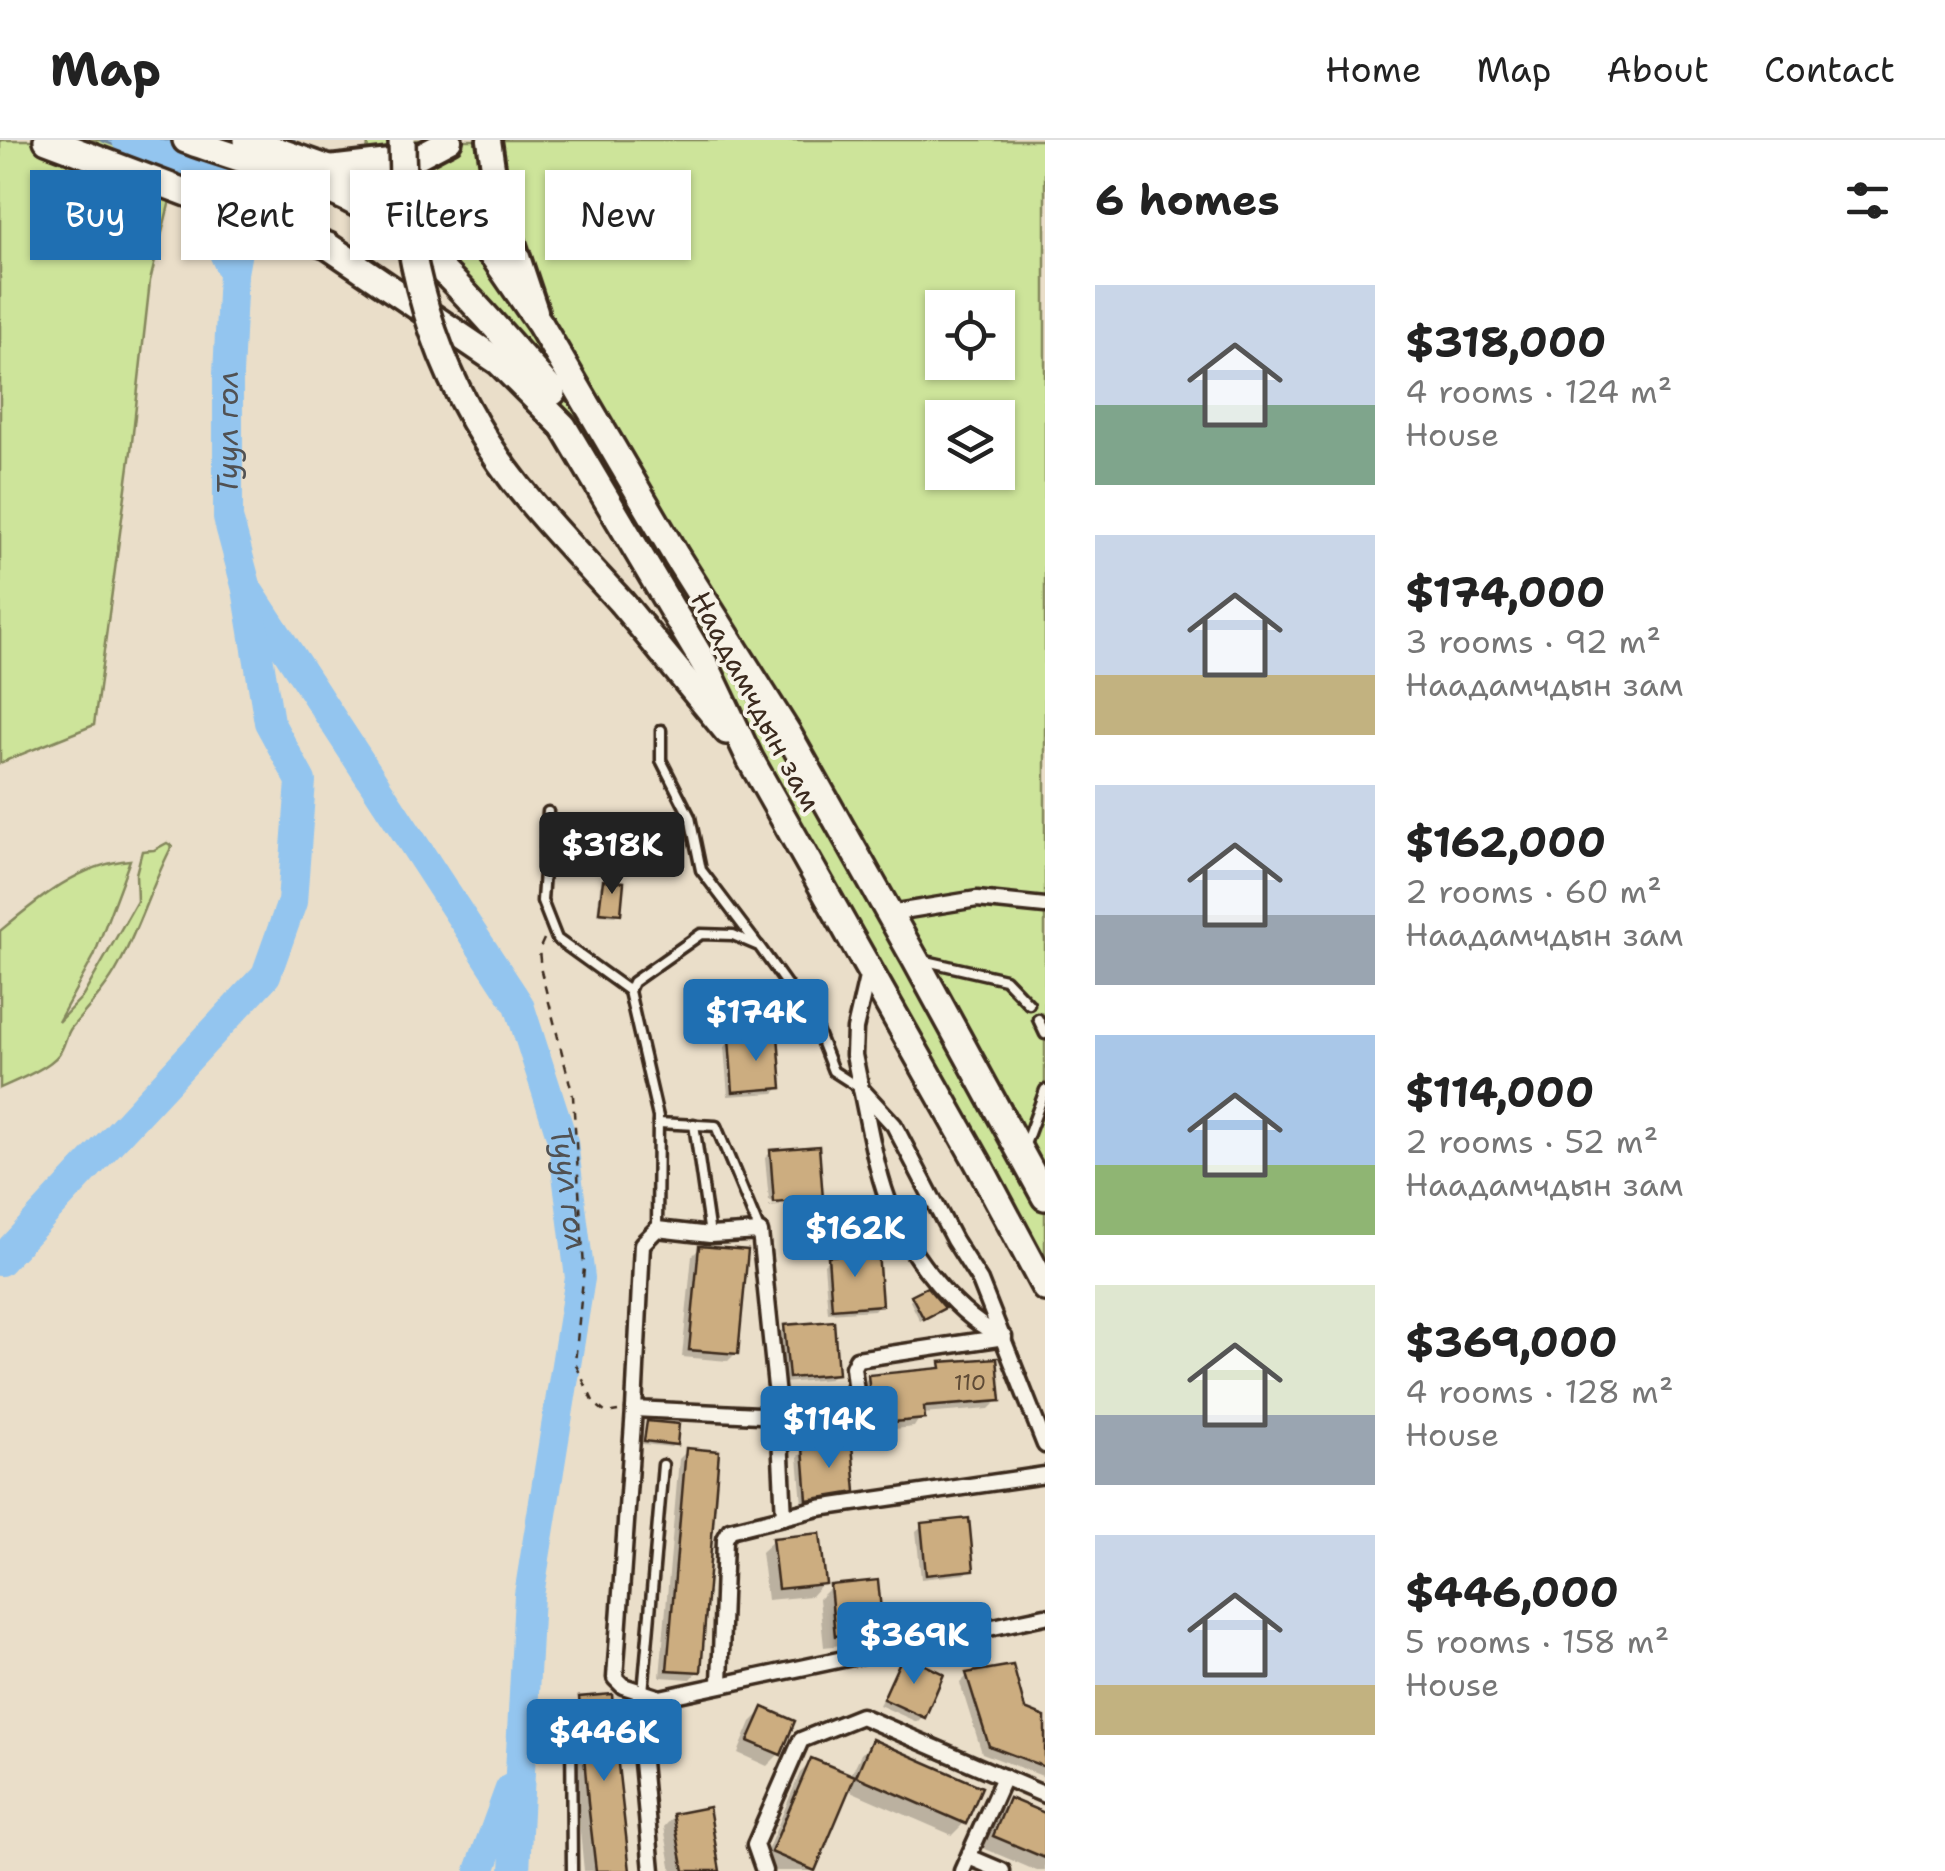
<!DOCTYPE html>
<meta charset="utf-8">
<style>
body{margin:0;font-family:"Shantell Sans",sans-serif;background:#f2f2f2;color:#222;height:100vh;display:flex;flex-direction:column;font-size:38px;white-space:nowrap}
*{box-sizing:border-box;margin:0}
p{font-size:32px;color:#767676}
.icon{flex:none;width:55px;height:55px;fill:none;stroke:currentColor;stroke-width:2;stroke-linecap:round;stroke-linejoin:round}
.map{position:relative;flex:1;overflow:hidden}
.details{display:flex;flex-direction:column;background:#fff;width:900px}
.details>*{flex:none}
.guide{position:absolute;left:30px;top:30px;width:865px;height:90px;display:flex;gap:20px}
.buttons{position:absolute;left:925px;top:150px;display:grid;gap:20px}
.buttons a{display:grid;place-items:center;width:90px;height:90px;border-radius:0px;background:#fff;box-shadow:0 2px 8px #0004;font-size:50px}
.price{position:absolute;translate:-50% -85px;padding:0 22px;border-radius:10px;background:#1f6fb2;color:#fff;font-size:32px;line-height:65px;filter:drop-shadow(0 2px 5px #0008)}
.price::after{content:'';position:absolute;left:50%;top:60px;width:30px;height:22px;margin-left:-15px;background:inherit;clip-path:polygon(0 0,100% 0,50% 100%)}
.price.on{background:#222;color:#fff}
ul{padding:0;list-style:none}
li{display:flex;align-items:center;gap:30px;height:250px;padding:0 50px}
li span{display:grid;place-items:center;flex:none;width:280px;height:200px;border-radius:0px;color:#555}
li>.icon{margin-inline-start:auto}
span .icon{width:120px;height:120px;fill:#fffc;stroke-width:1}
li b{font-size:42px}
h2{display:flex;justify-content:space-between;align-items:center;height:120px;padding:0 50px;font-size:42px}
.chip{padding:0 35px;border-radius:0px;background:#fff;box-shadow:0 2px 8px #0004;font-size:35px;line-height:90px}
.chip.on{background:#1f6fb2;color:#fff}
header{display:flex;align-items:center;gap:60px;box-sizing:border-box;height:140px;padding:0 50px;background:#fff;border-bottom:2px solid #e0e0e0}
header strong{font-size:48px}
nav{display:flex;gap:55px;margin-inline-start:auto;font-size:35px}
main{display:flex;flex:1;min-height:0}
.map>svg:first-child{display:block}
.green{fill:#cde49a;stroke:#84875c;stroke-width:2.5;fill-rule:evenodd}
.water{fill:#93c5ef;stroke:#70879b;stroke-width:2.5}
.shadow{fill:#0003}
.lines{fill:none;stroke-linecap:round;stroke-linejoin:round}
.river{stroke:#93c5ef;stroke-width:30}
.building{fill:#ccad80;stroke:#3b2a1e;stroke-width:2.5}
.lane-casing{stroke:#3b2a1e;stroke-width:15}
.street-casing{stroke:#3b2a1e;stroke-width:21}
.primary-casing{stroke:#3b2a1e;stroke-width:30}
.highway-casing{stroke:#3b2a1e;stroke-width:32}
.path{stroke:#3b2a1e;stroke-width:2.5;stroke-dasharray:8 8;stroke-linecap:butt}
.lane{stroke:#f7f3e8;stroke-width:8}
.street{stroke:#f7f3e8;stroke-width:14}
.primary{stroke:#f7f3e8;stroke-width:22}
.highway{stroke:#f7f3e8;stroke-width:25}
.highway-bridge-casing{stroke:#3b2a1e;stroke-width:32;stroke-linecap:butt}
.highway-bridge{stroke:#f7f3e8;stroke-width:25}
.labels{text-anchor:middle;stroke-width:8;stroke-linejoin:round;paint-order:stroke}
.number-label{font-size:22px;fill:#5f4b36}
.street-label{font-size:28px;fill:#3b2a1e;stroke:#f7f3e8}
.water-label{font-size:30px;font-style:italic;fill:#515152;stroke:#f7f3e8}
</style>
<header>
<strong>Map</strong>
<nav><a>Home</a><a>Map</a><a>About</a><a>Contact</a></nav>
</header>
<main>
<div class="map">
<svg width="1045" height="1731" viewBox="0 0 1045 1731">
<rect width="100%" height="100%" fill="#eadec9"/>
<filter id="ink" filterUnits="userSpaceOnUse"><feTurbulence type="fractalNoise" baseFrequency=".01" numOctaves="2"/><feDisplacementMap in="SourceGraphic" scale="20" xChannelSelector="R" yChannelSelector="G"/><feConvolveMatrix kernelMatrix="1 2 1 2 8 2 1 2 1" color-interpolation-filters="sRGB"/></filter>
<g filter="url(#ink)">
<g class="green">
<polygon points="0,0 185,0 150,141 131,311 94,585 0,623"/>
<path d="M368,0H1045V1117L528,215L365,58ZM942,168H998V222H942ZM942,278H998V332H942Z"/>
<path d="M167,703L172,706C152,744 139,787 119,825C107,848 88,868 72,887C66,894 65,906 59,914C49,928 16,941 0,948V791C37,760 79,724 130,720L94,816L58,882L83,856L137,761L136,734L142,711L154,710Z"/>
</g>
<polygon class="water" points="100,0 178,0 234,20 245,0 294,0 276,41 272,65"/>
<g class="shadow">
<polygon points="560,683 581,730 577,733 558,732 557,686"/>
<polygon points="604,743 618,773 615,776 597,775 600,746"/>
<polygon points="730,902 780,947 774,953 728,956 724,907"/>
<polygon points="771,1012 821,1058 769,1061 765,1018"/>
<polygon points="817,1062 815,1063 769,1067 769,1066"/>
<polygon points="700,1108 736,1213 728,1221 682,1217 692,1116"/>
<polygon points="830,1118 879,1164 874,1170 828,1173 824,1124"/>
<polygon points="913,1157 939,1171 920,1181 910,1161"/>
<polygon points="785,1188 835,1233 829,1239 784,1243 780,1193"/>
<polygon points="941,1225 998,1260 989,1269 922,1274 914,1287 865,1292 860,1246 869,1237 935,1231"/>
<polygon points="648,1283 675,1304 671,1307 642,1304"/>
<polygon points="687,1311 698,1531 691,1539 660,1537 679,1319"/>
<polygon points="804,1311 853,1351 847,1357 802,1364 798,1317"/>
<polygon points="922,1386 971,1429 965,1434 921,1439 916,1391"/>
<polygon points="774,1400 823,1443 811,1456 767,1460 761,1412"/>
<polygon points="831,1447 880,1490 868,1502 824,1507 819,1459"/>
<polygon points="902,1520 923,1576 917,1582 879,1565"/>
<polygon points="968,1535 1023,1571 1045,1580 1045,1637 982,1613 960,1543"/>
<polygon points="580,1560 628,1731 584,1731 568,1572"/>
<polygon points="763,1570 779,1614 767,1626 738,1613 751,1582"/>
<polygon points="873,1602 964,1683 952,1695 846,1649 811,1731 776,1731 761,1725 800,1633 812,1621 850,1637 861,1614"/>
<polygon points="1010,1661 1045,1675 1045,1731 1037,1731 983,1708 998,1673"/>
<polygon points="674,1676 718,1731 672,1731 664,1687"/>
</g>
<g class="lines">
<g class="river">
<polyline points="233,133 254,18"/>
<path id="s1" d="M247,449L519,865L563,1002L580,1138L529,1455L515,1731"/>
<path id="s2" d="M0,1121L266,835L292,762L301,641L269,582L247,449L228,378V234L233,133L187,30L127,0"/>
<polyline points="480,1731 510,1649"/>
</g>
</g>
<g class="building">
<polygon points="559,680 582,681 583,731 560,730"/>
<polygon points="603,740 624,742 621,774 599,772"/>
<polygon points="778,895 782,948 733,952 729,899"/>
<polygon points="819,1006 823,1059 774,1063 770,1010"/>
<polygon points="699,1106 748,1110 738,1214 689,1210"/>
<polygon points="878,1112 882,1165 832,1169 828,1116"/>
<polygon points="927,1147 945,1168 924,1179 911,1155"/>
<polygon points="834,1181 838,1234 789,1238 784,1185"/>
<polygon points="997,1218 1001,1261 924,1267 925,1279 873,1284 868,1235 941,1228 940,1222"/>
<polygon points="647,1281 679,1284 677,1305 644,1301"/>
<polygon points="852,1304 856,1352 807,1360 803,1308"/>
<polygon points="686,1308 719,1311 701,1532 667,1530"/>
<polygon points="969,1378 974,1430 926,1435 921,1383"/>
<polygon points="820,1393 826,1444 778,1449 772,1398"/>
<polygon points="878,1440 883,1491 835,1496 830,1445"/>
<polygon points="906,1516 944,1534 925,1578 883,1559 902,1517"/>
<polygon points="1013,1525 1025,1569 1045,1577 1045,1627 989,1606 966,1533"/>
<polygon points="612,1554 616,1607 630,1731 596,1731 588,1663 579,1557"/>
<polygon points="763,1567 795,1581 781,1615 748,1601"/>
<polygon points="872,1599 982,1647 966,1684 856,1636"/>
<polygon points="811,1618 855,1636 815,1731 771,1712"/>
<polygon points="1009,1658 1045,1673 1045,1718 993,1696"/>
<polygon points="709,1667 720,1731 684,1731 673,1674"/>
</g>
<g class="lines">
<g class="lane-casing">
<g id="lane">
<polyline points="661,590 661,620 690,677 701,730 757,804"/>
<polyline points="548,672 542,761 557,799 629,851"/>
<polyline points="922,820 1005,839 1029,864"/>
<polyline points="1038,879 1045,894"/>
<polyline points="658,983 716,986 760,1092"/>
<polyline points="694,984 710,1095"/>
<polyline points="1024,1007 1045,950"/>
<polyline points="657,1089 658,977 629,851 633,842 701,794 733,795 759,806 814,883 833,931 861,949"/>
<polyline points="643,1553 663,1325"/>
<polyline points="571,1584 572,1731"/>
</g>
</g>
<g class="street-casing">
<g id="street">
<polyline points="890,773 977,759 1045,766"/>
<polyline points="868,833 855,889 854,915 861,949 894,985 954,1100 980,1141 1045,1305"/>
<path d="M861,949C870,990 876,1032 892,1071C909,1115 960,1180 1004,1197"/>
<polyline points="634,1269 615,1538 623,1546 660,1558"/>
<polyline points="779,1276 634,1269 642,1104 657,1089 710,1095 760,1092 779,1276 784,1377"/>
<polyline points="861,1295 853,1227 857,1219 998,1198"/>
<polyline points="720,1543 725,1399 730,1390 819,1368 1045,1335"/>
<polyline points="969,1717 1002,1731"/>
<polyline points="652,1731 639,1589 646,1572 660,1558 1045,1476"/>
<polyline points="764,1731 755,1705 801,1600 861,1576 1045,1655"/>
<polyline points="962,1731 1004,1637"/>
</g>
</g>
<g class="primary-casing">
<g id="primary">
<polyline points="489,0 497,54 536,171"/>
<polyline points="329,28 416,18 450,0"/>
</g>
</g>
<g class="highway-casing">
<g id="highway">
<polyline points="47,0 328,106 499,222 563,286 708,530 750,619 977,1021 1045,1148"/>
<path d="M186,0C243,21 323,40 373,73C440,117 499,193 553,252"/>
<polyline points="247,0 423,62 467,90 494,117 540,184 676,416 787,592 915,819 1045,1057"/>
<polyline points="622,463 727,591"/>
</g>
</g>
<polyline class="path" points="544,799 539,810 541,831 573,956 584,1128 575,1223 594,1263 606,1273 618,1271"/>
<use href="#lane" class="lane"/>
<use href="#street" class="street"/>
<use href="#primary" class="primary"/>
<use href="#highway" class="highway"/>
<g class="highway-bridge-casing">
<path id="highway-bridge" d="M402,0C402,134 443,258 530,361C559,396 591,429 622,463"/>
</g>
<use href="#highway-bridge" class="highway-bridge"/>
</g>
</g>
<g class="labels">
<g class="number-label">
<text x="970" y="1250">110</text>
</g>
<g class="street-label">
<text transform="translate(756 561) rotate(62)" y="10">Наадамчдын зам</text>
</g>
<g class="water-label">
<text dy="10" stroke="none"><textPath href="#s2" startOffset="950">Туул гол</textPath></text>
<text dy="10" stroke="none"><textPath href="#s1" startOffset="688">Туул гол</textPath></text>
</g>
</g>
</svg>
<div class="buttons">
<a><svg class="icon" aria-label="locate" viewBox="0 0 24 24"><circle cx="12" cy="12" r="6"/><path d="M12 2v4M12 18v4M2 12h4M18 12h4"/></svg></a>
<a><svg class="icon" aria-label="layers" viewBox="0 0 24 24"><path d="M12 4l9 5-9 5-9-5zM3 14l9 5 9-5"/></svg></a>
</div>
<b class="price on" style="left:612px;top:757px">$318K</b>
<b class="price" style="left:756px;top:924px">$174K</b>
<b class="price" style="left:855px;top:1140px">$162K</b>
<b class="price" style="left:829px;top:1331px">$114K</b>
<b class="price" style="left:914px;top:1547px">$369K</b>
<b class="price" style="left:604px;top:1644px">$446K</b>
<div class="guide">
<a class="chip on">Buy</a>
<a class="chip">Rent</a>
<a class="chip">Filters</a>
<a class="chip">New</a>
</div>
</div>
<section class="details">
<h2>6 homes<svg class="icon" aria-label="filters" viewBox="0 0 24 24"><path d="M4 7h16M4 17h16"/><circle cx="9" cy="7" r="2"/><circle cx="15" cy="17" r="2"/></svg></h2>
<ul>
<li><span style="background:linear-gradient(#c9d6e8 60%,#7fa58c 0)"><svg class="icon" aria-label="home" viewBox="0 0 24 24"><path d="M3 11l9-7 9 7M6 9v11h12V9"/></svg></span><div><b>$318,000</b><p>4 rooms · 124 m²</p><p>House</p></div></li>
<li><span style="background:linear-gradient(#c9d6e8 70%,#c2b280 0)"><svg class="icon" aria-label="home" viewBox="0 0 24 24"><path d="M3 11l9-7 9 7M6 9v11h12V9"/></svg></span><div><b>$174,000</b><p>3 rooms · 92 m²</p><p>Наадамчдын зам</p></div></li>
<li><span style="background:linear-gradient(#c9d6e8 65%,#9aa5b1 0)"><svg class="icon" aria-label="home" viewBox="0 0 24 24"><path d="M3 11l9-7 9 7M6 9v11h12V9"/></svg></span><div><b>$162,000</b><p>2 rooms · 60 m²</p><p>Наадамчдын зам</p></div></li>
<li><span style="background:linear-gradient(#a9c7e8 65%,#8fb573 0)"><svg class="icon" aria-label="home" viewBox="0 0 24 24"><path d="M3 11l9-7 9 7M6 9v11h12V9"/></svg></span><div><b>$114,000</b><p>2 rooms · 52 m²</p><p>Наадамчдын зам</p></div></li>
<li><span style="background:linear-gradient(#dfe7d0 65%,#9aa5b1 0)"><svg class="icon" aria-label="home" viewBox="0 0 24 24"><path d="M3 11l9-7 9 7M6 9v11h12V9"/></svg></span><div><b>$369,000</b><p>4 rooms · 128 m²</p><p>House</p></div></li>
<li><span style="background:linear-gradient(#c9d6e8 75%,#c2b280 0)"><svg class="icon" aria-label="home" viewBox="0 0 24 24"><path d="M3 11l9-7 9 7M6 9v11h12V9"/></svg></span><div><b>$446,000</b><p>5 rooms · 158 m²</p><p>House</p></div></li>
</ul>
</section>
</main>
